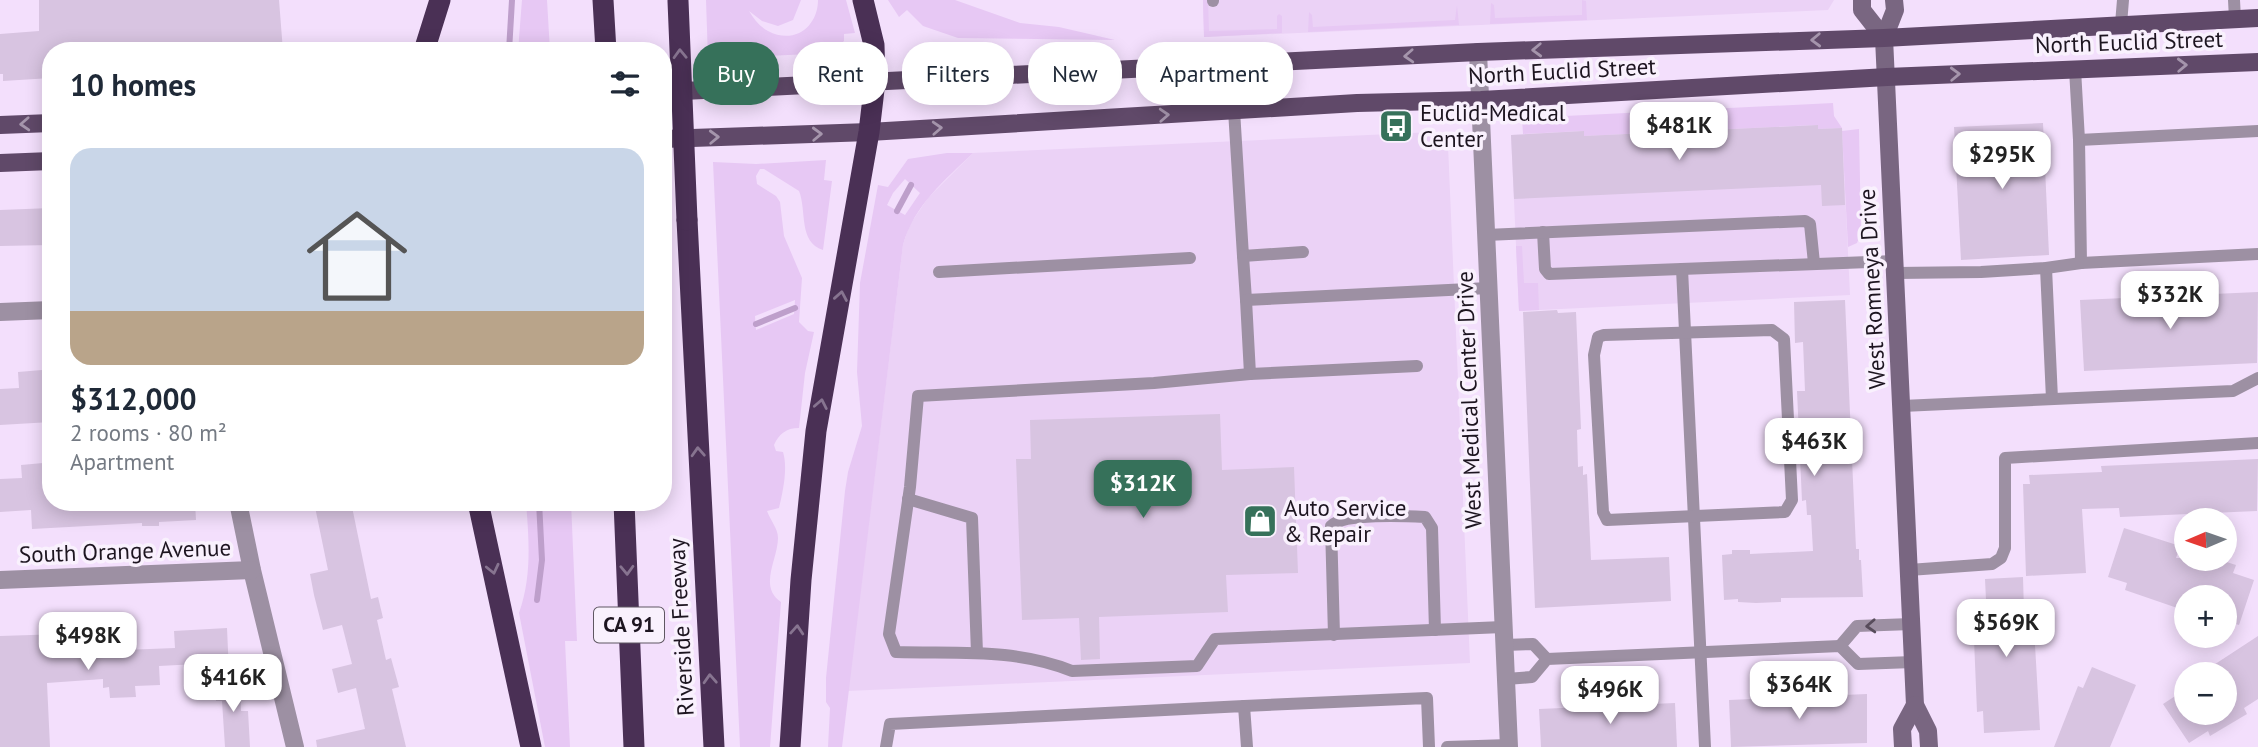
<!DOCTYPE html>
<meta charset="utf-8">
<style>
body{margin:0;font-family:"PT Sans",sans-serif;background:#f6f6f7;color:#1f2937;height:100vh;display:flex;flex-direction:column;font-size:26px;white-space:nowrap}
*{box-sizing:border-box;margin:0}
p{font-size:23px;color:#747a83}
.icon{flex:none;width:38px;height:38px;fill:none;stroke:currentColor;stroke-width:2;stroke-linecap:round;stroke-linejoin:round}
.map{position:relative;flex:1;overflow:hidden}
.details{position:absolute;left:42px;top:42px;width:630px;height:469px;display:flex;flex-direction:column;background:#fff;border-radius:28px;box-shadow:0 4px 18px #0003}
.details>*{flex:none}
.banner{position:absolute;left:693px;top:42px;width:665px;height:63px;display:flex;gap:14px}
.needle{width:46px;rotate:268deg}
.buttons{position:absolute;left:2174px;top:508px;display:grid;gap:14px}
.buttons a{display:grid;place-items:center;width:63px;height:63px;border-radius:50%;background:#fff;box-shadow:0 4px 18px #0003;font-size:35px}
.price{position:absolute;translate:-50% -60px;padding:0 16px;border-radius:14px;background:#fff;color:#222;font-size:23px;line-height:46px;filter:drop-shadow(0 2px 4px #0008)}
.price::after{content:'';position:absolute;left:50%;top:42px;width:21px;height:16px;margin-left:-10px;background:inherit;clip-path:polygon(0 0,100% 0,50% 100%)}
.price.active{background:#36715a;color:#fff}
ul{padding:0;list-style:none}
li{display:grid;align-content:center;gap:14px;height:371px;padding:0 28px}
li span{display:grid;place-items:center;height:217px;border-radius:21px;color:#555}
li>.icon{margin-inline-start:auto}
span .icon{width:126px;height:126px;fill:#fffc;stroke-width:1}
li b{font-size:30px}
h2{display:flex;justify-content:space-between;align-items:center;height:84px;padding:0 28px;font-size:30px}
.chip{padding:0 24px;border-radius:28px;background:#fff;box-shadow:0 4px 18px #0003;font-size:24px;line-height:63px}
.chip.active{background:#36715a;color:#fff}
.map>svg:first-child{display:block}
.built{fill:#ebd2f6}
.green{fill:#e7c8f4;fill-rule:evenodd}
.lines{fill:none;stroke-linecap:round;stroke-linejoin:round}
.stream{stroke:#be9fcb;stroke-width:6}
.building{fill:#d8c4e1}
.lane{stroke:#9d90a3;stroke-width:12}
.street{stroke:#9d90a3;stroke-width:18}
.secondary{stroke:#796681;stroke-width:18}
.primary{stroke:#604969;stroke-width:18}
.highway{stroke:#4a3055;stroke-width:21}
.highway-bridge{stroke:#4a3055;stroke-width:21}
.oneway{stroke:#a595ac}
.oneway2{stroke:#877490}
.oneway3{stroke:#574c5b}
.labels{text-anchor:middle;stroke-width:7;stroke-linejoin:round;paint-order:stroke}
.shield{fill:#f9f1fd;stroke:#5f5762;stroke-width:2}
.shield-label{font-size:21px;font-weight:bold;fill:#1d1520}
.street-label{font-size:23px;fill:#1d1520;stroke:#f9f1fd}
.poi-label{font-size:23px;fill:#1d1520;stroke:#f9f1fd;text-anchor:start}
</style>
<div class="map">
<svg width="2258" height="747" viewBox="0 0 2258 747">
<rect width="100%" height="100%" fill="#f3dffc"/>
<g class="built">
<polygon points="1203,0 1834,0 1828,10 1204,37"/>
<polygon points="1818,125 1818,129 1842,128 1850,295 1519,311 1511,135 1584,131 1585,136"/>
<polygon points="1434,132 1448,145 1470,663 848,691 903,245 909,226 928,198 973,153"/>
</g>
<g class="green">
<polygon points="522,0 547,0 550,51 518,51"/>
<path d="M706,0H801L793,20L778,26L762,21L749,11C754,19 760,27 768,31C794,45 818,27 818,0H846L855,33L844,34V41L830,53L708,59Z"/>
<polygon points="888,0 955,0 1020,23 1059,27 1115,40 958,38 923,26 907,10 899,17"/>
<polygon points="1203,0 1208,0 1209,31 1277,29 1277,16 1279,14 1282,16 1282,33 1204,37"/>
<polygon points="1582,0 1586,1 1587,20 1490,24 1491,3 1494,5 1495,18 1582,15"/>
<polygon points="1457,5 1459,25 1308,32 1309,12 1312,15 1313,27 1455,20"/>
<polygon points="1833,103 1834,116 1842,128 1818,129 1817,125 1584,136 1583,131 1523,134 1522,118"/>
<polygon points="1859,129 1861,232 1857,243 1848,247 1842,131"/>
<path d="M947,153H973C945,180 914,205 903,245L842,747H828L830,708L826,702V678L845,491L848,472L862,426L857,372L860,283L878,185L888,187L908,159ZM905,179L920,193L905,215L887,205L893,193Z"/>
<path d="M826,160L824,180L832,181L823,250C798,242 807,211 799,191L764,169H760L756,176L757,184L776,196L780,202L784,236L802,278L799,322L808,331L814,332L805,373L799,428C786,428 779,434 774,445L776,451L783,452C788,468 783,491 779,508L767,511C770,520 778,528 778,538C778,559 758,587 781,602L770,747H740L713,162L756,164ZM795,300L794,314L756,330L755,316Z"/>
<polygon points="1516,246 1522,246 1524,283 1538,283 1539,310 1519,311"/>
<path d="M526,502H571L577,641H565L570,747H545L519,613C532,577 529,540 526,502Z"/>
</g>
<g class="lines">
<g class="stream">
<polyline points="509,51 512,0"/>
<polyline points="897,211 911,185"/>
<polyline points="756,324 795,308"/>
<polyline points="537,600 542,560 539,502"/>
</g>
</g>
<g class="building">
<polygon points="39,0 279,0 283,51 51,51 51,78 3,81 3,74 0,74 0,34 39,31"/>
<polygon points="2043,123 2049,255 1961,260 1954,127"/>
<polygon points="1818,125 1818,129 1842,128 1845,205 1822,206 1821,185 1514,199 1511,135 1584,131 1584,136"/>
<polygon points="51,208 51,245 0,246 0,210"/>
<polygon points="2258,292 2257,363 2084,371 2080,300"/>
<polygon points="1845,300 1856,549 1859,549 1859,560 1861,560 1863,597 1781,598 1781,602 1756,603 1738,602 1738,599 1724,600 1722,555 1732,554 1732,550 1750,550 1750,554 1813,551 1811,515 1807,515 1806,500 1802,501 1797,391 1805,391 1803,342 1795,343 1794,302"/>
<polygon points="1557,310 1558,313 1576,312 1581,429 1577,430 1578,467 1583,466 1583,475 1587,474 1591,560 1669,557 1671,601 1535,608 1523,312"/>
<polygon points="42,370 51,371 51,422 0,425 0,389 19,388 18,372"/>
<polygon points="1220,414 1222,470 1294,467 1298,573 1226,575 1228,612 1099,617 1100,659 1081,660 1079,618 1022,620 1016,459 1031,459 1030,420"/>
<polygon points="2258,459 2257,511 2120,517 2119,508 2082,509 2086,573 2026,576 2023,484 2030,484 2029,475 2102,472 2101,466"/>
<polygon points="43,463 44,476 51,476 51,502 195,502 196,520 159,522 159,526 142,526 142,523 32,529 31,510 0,512 0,479 22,478 21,465"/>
<polygon points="314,502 351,502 371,599 378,597 383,618 377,620 386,660 391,658 399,687 392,689 406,747 317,747 316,740 365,729 356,688 338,693 332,669 352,664 342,625 323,630 314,595 310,574 328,570"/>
<polygon points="2124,528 2180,546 2176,558 2214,558 2236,565 2233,573 2254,580 2239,625 2224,620 2224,597 2186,597 2186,611 2125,590 2127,583 2108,577"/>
<polygon points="2023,577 2024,612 2033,611 2040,730 1984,733 1983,711 1977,712 1973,615 1979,615 1978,600 1986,600 1985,579"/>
<polygon points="227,628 229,673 198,674 197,664 159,666 160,685 135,686 136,697 110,698 109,687 103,688 103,679 47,683 50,747 0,747 0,636 124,632 124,650 175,648 174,631"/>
<polygon points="2258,636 2258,699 2244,708 2247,714 2210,736 2208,731 2189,743 2163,704 2186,689 2186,712 2224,712 2224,674 2200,674"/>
<polygon points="2092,667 2136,685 2110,747 2054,747 2078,686 2083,688"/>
<polygon points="240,679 241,711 248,711 250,747 225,747 222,701 216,701 215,680"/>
<polygon points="1867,694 1867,743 1731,747 1729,700"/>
<polygon points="1675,703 1677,747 1541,747 1539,709"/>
</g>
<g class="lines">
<g class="lane">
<polyline points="1213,0 1213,1"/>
<polyline points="2234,0 2235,19"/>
<polyline points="2121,24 2123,0"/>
<polyline points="2075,69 2079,140 2258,131"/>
<polyline points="1234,110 1243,256 1303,252"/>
<polyline points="2079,140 2081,263"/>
<polyline points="1543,232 1545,269 1549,274 1895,261"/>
<polyline points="1486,235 1805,221 1810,224 1814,263"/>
<polyline points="1243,256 1246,300"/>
<polyline points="2046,268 2052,399"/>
<polyline points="1682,269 1705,747"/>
<polyline points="939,272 1190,258"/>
<polyline points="1896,273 1981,272 2046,268 2081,263 2258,254"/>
<polygon points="1772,330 1784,339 1792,500 1785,512 1607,520 1603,512 1594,355 1598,337 1604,335"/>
<polyline points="1417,366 1250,374 1246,300 1489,288"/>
<path d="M1250,374L1154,383L918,396L910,487L889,634L896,652C957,654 1015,648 1072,671L1197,666L1215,639L1503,627"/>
<polyline points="1902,406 2233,391 2258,378"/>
<polyline points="908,499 972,518 977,653"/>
<polyline points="1909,570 1992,564 2001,558 2005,548 2005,458 2258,443"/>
<path d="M1334,635L1331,526C1343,513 1406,516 1425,517L1432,528L1435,630"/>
<polyline points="1504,645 1533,644 1547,659"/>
<polyline points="1840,646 1857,626 1911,624"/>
<polyline points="1506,679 1532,677 1547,659 1840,646 1858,664 1913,662"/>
<polyline points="1244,706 1427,698 1429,747"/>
<polyline points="886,747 890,724 1244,706 1247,747"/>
<polyline points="1447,747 1509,745"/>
</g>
<g class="street">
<polyline points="1478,52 1509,747"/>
<polyline points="0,312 51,310"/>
<polyline points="238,502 252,570 295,747"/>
<polyline points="0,580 252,570"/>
</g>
<g class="secondary">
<polyline points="1862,0 1862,10 1884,38"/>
<polyline points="1894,0 1895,10 1884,38 1915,705 1928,731 1929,747"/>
<polyline points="1903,747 1902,729 1915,705"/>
</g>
<g class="primary">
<polyline points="663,92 1478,52 1884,38 2258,18"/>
<polyline points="0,125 51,123"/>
<polyline points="663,139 869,132 1357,103 1481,100 1887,77 2258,62"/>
<polyline points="0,163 51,161"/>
</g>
<g class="highway">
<polyline points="603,0 606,51"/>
<polyline points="424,51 440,0"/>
<polyline points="687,220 714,747"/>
<polyline points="478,502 531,747"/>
<polyline points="624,502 634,747"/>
<polyline points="790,747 801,580 816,431 869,132 875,81 874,45 863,0"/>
</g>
<polyline class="highway-bridge" points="678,1 687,220"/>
</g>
<defs><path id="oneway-chevron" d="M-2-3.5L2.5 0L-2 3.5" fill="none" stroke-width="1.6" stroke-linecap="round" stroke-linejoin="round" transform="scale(1.75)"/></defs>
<g class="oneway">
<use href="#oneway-chevron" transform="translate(1816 40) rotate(178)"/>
<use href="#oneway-chevron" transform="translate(1537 50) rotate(178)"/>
<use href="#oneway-chevron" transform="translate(1409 56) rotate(177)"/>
<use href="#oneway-chevron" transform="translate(2182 65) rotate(-2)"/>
<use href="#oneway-chevron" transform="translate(1955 74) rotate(-2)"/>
<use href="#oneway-chevron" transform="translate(1164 115) rotate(-3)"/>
<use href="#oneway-chevron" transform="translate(25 124) rotate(177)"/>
<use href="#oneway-chevron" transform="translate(937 128) rotate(-3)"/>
<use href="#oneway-chevron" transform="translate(817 134) rotate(-2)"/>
<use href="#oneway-chevron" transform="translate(714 137) rotate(-2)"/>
</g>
<g class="oneway2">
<use href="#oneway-chevron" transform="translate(680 54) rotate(-92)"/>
<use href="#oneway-chevron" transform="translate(841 296) rotate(-80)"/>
<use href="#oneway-chevron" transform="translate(821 404) rotate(-79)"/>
<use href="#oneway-chevron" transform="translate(698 452) rotate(-93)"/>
<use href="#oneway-chevron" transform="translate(493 569) rotate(77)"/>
<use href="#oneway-chevron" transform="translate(627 570) rotate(88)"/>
<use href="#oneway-chevron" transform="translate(797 630) rotate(-86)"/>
<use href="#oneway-chevron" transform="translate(710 679) rotate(-93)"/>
</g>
<use class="oneway3" href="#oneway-chevron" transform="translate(1871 626) rotate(177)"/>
<defs>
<g id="bus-square" transform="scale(1.75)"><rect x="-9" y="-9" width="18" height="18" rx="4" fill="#36715a" stroke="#f9f1fd"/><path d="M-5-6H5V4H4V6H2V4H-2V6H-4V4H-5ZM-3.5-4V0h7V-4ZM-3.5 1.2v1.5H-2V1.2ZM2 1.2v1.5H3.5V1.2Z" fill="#fff"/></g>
<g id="shop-square" transform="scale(1.75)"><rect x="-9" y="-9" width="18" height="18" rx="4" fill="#36715a" stroke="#f9f1fd"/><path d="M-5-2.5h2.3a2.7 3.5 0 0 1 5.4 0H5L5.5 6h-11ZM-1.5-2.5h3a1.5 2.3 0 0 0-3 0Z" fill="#fff"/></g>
</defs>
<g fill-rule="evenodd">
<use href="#bus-square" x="1396" y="126"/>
<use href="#shop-square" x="1260" y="521"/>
</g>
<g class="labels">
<rect class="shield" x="594" y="607.5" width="70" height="35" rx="5"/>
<g class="shield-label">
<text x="629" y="632">CA 91</text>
</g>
<g class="street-label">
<text transform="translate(2129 42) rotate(-2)" y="8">North Euclid Street</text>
<text transform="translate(1562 71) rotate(-3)" y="8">North Euclid Street</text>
<text transform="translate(1872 289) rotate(-93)" y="8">West Romneya Drive</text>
<text transform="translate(1469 400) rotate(-92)" y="8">West Medical Center Drive</text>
<text transform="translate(125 551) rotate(-2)" y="8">South Orange Avenue</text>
<text transform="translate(681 627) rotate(-93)" y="8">Riverside Freeway</text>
</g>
<g class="poi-label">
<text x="1420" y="121">Euclid-Medical<tspan x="1420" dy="26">Center</tspan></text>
<text x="1284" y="516">Auto Service<tspan x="1284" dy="26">&amp; Repair</tspan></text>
</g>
</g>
</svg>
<div class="buttons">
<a><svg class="needle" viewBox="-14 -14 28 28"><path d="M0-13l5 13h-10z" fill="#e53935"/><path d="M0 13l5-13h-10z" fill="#747a83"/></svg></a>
<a>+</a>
<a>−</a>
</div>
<b class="price" style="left:1679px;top:162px">$481K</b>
<b class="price" style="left:2002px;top:191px">$295K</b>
<b class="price" style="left:2170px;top:331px">$332K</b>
<b class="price" style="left:1814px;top:478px">$463K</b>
<b class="price active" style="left:1143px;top:520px">$312K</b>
<b class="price" style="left:2006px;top:659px">$569K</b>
<b class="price" style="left:88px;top:672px">$498K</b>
<b class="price" style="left:233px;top:714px">$416K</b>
<b class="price" style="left:1799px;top:721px">$364K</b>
<b class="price" style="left:1610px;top:726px">$496K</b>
<div class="banner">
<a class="chip active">Buy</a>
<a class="chip">Rent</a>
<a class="chip">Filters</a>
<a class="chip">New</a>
<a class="chip">Apartment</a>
</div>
<section class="details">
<h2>10 homes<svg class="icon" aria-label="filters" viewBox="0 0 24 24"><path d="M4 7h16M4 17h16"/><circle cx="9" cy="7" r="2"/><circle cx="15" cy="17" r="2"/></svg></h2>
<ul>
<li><span style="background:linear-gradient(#c9d6e8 75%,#b9a48a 0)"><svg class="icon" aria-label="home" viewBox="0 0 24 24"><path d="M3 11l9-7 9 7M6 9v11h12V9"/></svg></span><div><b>$312,000</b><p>2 rooms · 80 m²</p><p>Apartment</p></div></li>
</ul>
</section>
</div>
